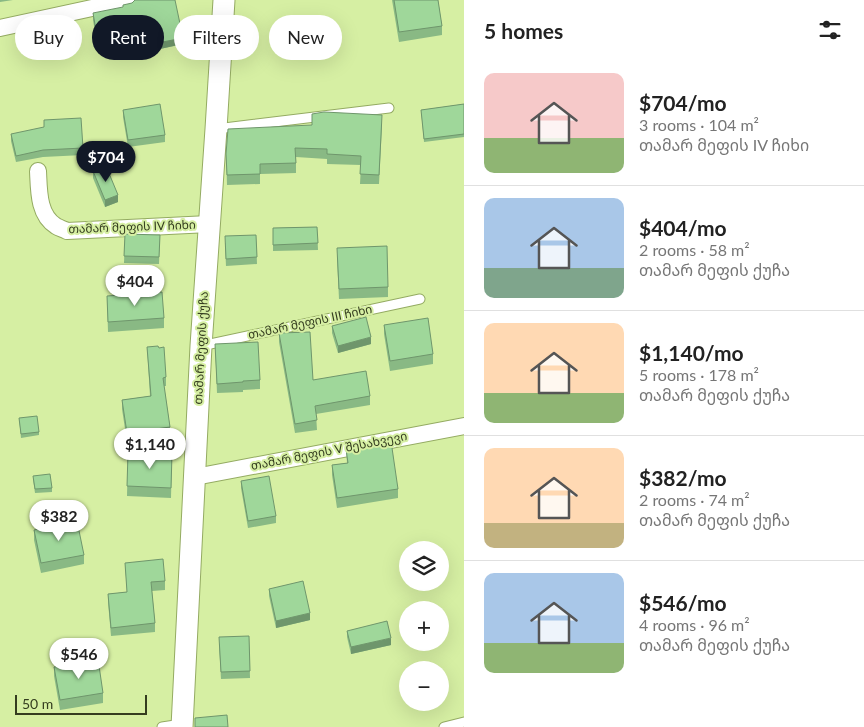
<!DOCTYPE html>
<meta charset="utf-8">
<style>
body{margin:0;font-family:Lato,"Noto Sans Georgian",sans-serif;background:#f2f2f2;color:#222;height:100vh;display:flex;flex-direction:column;font-size:19px;white-space:nowrap}
*{box-sizing:border-box;margin:0}
p{font-size:16px;color:#767676}
.icon{flex:none;width:28px;height:28px;fill:none;stroke:currentColor;stroke-width:2;stroke-linecap:round;stroke-linejoin:round}
.map{position:relative;flex:1;overflow:hidden}
.details{display:flex;flex-direction:column;background:#fff;width:400px}
.details>*{flex:none}
.hud{position:absolute;left:15px;top:15px;width:374px;height:45px;display:flex;gap:10px}
.controls{position:absolute;left:399px;top:541px;display:grid;gap:10px}
.controls a{display:grid;place-items:center;width:50px;height:50px;border-radius:50%;background:#fff;box-shadow:0 5px 20px #0002;font-size:25px}
.scale{position:absolute;left:15px;bottom:12px;width:132px;box-sizing:border-box;padding-left:5px;border:2px solid #343d1f;border-top:0;font-size:14px;line-height:18px;white-space:nowrap;color:#343d1f;-webkit-text-stroke:4px #d6efa3;paint-order:stroke}
.price{position:absolute;translate:-50% -42px;padding:0 11px;border-radius:18px;background:#fff;color:#222;font-size:16px;line-height:32px;filter:drop-shadow(0 1px 2px #0008)}
.price::after{content:'';position:absolute;left:50%;top:30px;width:15px;height:11px;margin-left:-8px;background:inherit;clip-path:polygon(0 0,100% 0,50% 100%)}
.price.current{background:#111827;color:#fff}
ul{padding:0;list-style:none}
li{display:flex;align-items:center;gap:15px;height:125px;padding:0 20px}
li+li{border-top:1px solid #e0e0e0}
li span{display:grid;place-items:center;flex:none;width:140px;height:100px;border-radius:10px;color:#555}
li>.icon{margin-inline-start:auto}
span .icon{width:60px;height:60px;fill:#fffc;stroke-width:1}
li b{font-size:21px}
h2{display:flex;justify-content:space-between;align-items:center;height:60px;padding:0 20px;font-size:21px}
.chip{padding:0 18px;border-radius:22px;background:#fff;box-shadow:0 5px 20px #0002;font-size:18px;line-height:45px}
.chip.current{background:#111827;color:#fff}
main{display:flex;flex:1;min-height:0}
.map>svg:first-child{display:block}
.lines{fill:none;stroke-linecap:round;stroke-linejoin:round}
.service-casing{stroke:#94ab62;stroke-width:11}
.minor-casing{stroke:#94ab62;stroke-width:18}
.tertiary-casing{stroke:#94ab62;stroke-width:23}
.service{stroke:#fff;stroke-width:9}
.minor{stroke:#fff;stroke-width:16}
.tertiary{stroke:#fff;stroke-width:21}
.wall{fill:#89b984}
.shaded-wall{fill:#6f966c}
.building{fill:#9fd79a;stroke:#6f966c}
.labels{text-anchor:middle;stroke-width:4;stroke-linejoin:round;paint-order:stroke}
.street-label{font-size:12px;fill:#343d1f;stroke:#d6efa3}
</style>
<main>
<div class="map">
<svg width="464" height="727" viewBox="0 0 464 727">
<rect width="100%" height="100%" fill="#d6efa3"/>
<g class="lines">
<g class="service-casing">
<g id="service">
<polyline points="216,129 389,108"/>
<polyline points="201,346 420,299"/>
<polyline points="162,727 182,724"/>
<polyline points="444,727 464,722"/>
</g>
</g>
<g class="minor-casing">
<g id="minor">
<polyline points="0,28 129,0"/>
<path d="M38,171C39,190 38,215 56,226C59,228 63,229 67,231L209,224"/>
<polyline points="195,477 464,426"/>
</g>
</g>
<g class="tertiary-casing">
<polyline id="tertiary" points="182,727 201,346 216,129 224,0"/>
</g>
<use href="#service" class="service"/>
<use href="#minor" class="minor"/>
<use href="#tertiary" class="tertiary"/>
</g>
<g class="wall">
<polygon points="0,0 13,0 0,2"/>
<polygon points="392,0 438,0 442,26 442,35 399,42"/>
<polygon points="93,13 183,44 132,55 128,36 97,43 93,20"/>
<polygon points="464,104 464,137 424,142 421,110"/>
<polygon points="123,110 165,135 165,142 128,147 123,117"/>
<polygon points="382,125 379,184 360,184 361,165 327,164 327,159 296,157 296,173 260,174 260,184 227,185 226,154"/>
<polygon points="11,134 83,148 83,155 43,157 16,162 11,141"/>
<polygon points="93,171 118,202 105,207 93,178"/>
<polygon points="317,227 318,250 273,251 273,228"/>
<polygon points="125,234 160,235 159,264 124,263"/>
<polygon points="256,235 257,264 226,266 225,243"/>
<polygon points="337,258 388,287 388,297 339,299"/>
<polygon points="107,296 164,318 164,328 108,332"/>
<polygon points="384,325 433,354 433,364 390,371 384,334"/>
<polygon points="332,326 371,344 338,353 332,333"/>
<polygon points="279,333 313,380 370,396 370,405 316,414 317,430 295,433 279,342"/>
<polygon points="215,344 260,380 260,389 243,390 243,392 217,393"/>
<polygon points="147,347 166,377 166,386 164,386 170,427 170,436 127,442 122,409 122,400 150,396"/>
<polygon points="19,418 39,432 39,435 21,438"/>
<polygon points="346,449 398,489 398,498 337,508 332,475 332,465 347,463"/>
<polygon points="128,453 172,454 171,498 127,496"/>
<polygon points="33,479 52,488 52,492 35,493"/>
<polygon points="241,481 276,516 276,523 248,528 241,488"/>
<polygon points="34,530 84,555 84,564 41,573 34,540"/>
<polygon points="125,563 165,581 165,590 152,591 155,623 155,632 111,636 108,602 108,594 127,592"/>
<polygon points="269,589 310,620 276,628 269,596"/>
<polygon points="347,631 391,645 351,654 347,637"/>
<polygon points="249,636 250,678 221,679 219,644"/>
<polygon points="54,667 103,693 103,703 60,710 54,676"/>
</g>
<g class="shaded-wall">
<polygon points="128,29 128,36 97,43 97,36"/>
<polygon points="183,38 183,44 132,55 132,48"/>
<polygon points="118,195 118,202 105,207 105,200"/>
<polygon points="371,337 371,344 338,353 338,346"/>
<polygon points="310,613 310,620 276,628 276,621"/>
<polygon points="391,638 391,645 351,654 351,647"/>
</g>
<g class="building">
<polygon points="135,0 175,0 183,38 132,48 128,29 97,36 93,13 123,7 123,5 132,3"/>
<polygon points="394,0 438,0 442,26 399,32"/>
<polygon points="160,104 165,135 128,140 123,110"/>
<polygon points="464,104 464,134 424,139 421,110"/>
<polygon points="324,112 382,115 379,175 360,174 361,156 327,154 327,149 295,148 296,163 260,164 260,174 227,175 226,154 228,129 312,125 312,114"/>
<polygon points="81,118 83,148 43,150 16,156 11,134 44,127 44,120"/>
<polygon points="106,166 118,195 105,200 93,171"/>
<polygon points="317,227 318,243 273,245 273,228"/>
<polygon points="125,234 160,235 159,257 124,256"/>
<polygon points="256,235 257,257 226,259 225,236"/>
<polygon points="387,246 388,287 339,289 337,248"/>
<polygon points="162,292 164,318 108,322 107,296"/>
<polygon points="366,317 371,337 338,346 332,326"/>
<polygon points="428,318 433,354 390,361 384,325"/>
<polygon points="310,332 313,380 366,371 370,396 315,406 317,420 295,424 279,333"/>
<polygon points="258,342 260,380 243,381 243,382 217,384 215,344"/>
<polygon points="158,346 159,348 164,347 166,377 163,378 170,427 127,433 122,400 151,396 147,347"/>
<polygon points="37,416 39,432 21,434 19,418"/>
<polygon points="391,441 398,489 337,498 332,465 348,463 346,449"/>
<polygon points="128,453 172,454 171,488 127,486"/>
<polygon points="50,474 52,488 35,489 33,476"/>
<polygon points="269,476 276,516 248,521 241,481"/>
<polygon points="77,521 84,555 41,563 34,530"/>
<polygon points="163,559 165,581 151,582 155,623 111,628 108,594 127,592 125,563"/>
<polygon points="303,581 310,613 276,621 269,589"/>
<polygon points="387,621 391,638 351,647 347,631"/>
<polygon points="249,636 250,671 221,672 219,637"/>
<polygon points="98,659 103,693 60,700 54,667"/>
<polygon points="227,715 228,727 195,727 195,718"/>
</g>
<g class="labels">
<g class="street-label">
<text transform="translate(132 227) rotate(-2)" y="4">თამარ მეფის IV ჩიხი</text>
<text transform="translate(310 322) rotate(-12)" y="4">თამარ მეფის III ჩიხი</text>
<text transform="translate(201 348) rotate(-87)" y="4">თამარ მეფის ქუჩა</text>
<text transform="translate(329 451) rotate(-11)" y="4">თამარ მეფის V შესახვევი</text>
</g>
</g>
</svg>
<div class="controls">
<a><svg class="icon" aria-label="layers" viewBox="0 0 24 24"><path d="M12 4l9 5-9 5-9-5zM3 14l9 5 9-5"/></svg></a>
<a>+</a>
<a>−</a>
</div>
<div class="scale">50 m</div>
<b class="price current" style="left:106px;top:183px">$704</b>
<b class="price" style="left:135px;top:307px">$404</b>
<b class="price" style="left:150px;top:470px">$1,140</b>
<b class="price" style="left:59px;top:542px">$382</b>
<b class="price" style="left:79px;top:680px">$546</b>
<div class="hud">
<a class="chip">Buy</a>
<a class="chip current">Rent</a>
<a class="chip">Filters</a>
<a class="chip">New</a>
</div>
</div>
<section class="details">
<h2>5 homes<svg class="icon" aria-label="filters" viewBox="0 0 24 24"><path d="M4 7h16M4 17h16"/><circle cx="9" cy="7" r="2"/><circle cx="15" cy="17" r="2"/></svg></h2>
<ul>
<li><span style="background:linear-gradient(#f6c9c9 65%,#8fb573 0)"><svg class="icon" aria-label="home" viewBox="0 0 24 24"><path d="M3 11l9-7 9 7M6 9v11h12V9"/></svg></span><div><b>$704/mo</b><p>3 rooms · 104 m²</p><p>თამარ მეფის IV ჩიხი</p></div></li>
<li><span style="background:linear-gradient(#a9c7e8 70%,#7fa58c 0)"><svg class="icon" aria-label="home" viewBox="0 0 24 24"><path d="M3 11l9-7 9 7M6 9v11h12V9"/></svg></span><div><b>$404/mo</b><p>2 rooms · 58 m²</p><p>თამარ მეფის ქუჩა</p></div></li>
<li><span style="background:linear-gradient(#ffd9b3 70%,#8fb573 0)"><svg class="icon" aria-label="home" viewBox="0 0 24 24"><path d="M3 11l9-7 9 7M6 9v11h12V9"/></svg></span><div><b>$1,140/mo</b><p>5 rooms · 178 m²</p><p>თამარ მეფის ქუჩა</p></div></li>
<li><span style="background:linear-gradient(#ffd9b3 75%,#c2b280 0)"><svg class="icon" aria-label="home" viewBox="0 0 24 24"><path d="M3 11l9-7 9 7M6 9v11h12V9"/></svg></span><div><b>$382/mo</b><p>2 rooms · 74 m²</p><p>თამარ მეფის ქუჩა</p></div></li>
<li><span style="background:linear-gradient(#a9c7e8 70%,#8fb573 0)"><svg class="icon" aria-label="home" viewBox="0 0 24 24"><path d="M3 11l9-7 9 7M6 9v11h12V9"/></svg></span><div><b>$546/mo</b><p>4 rooms · 96 m²</p><p>თამარ მეფის ქუჩა</p></div></li>
</ul>
</section>
</main>
